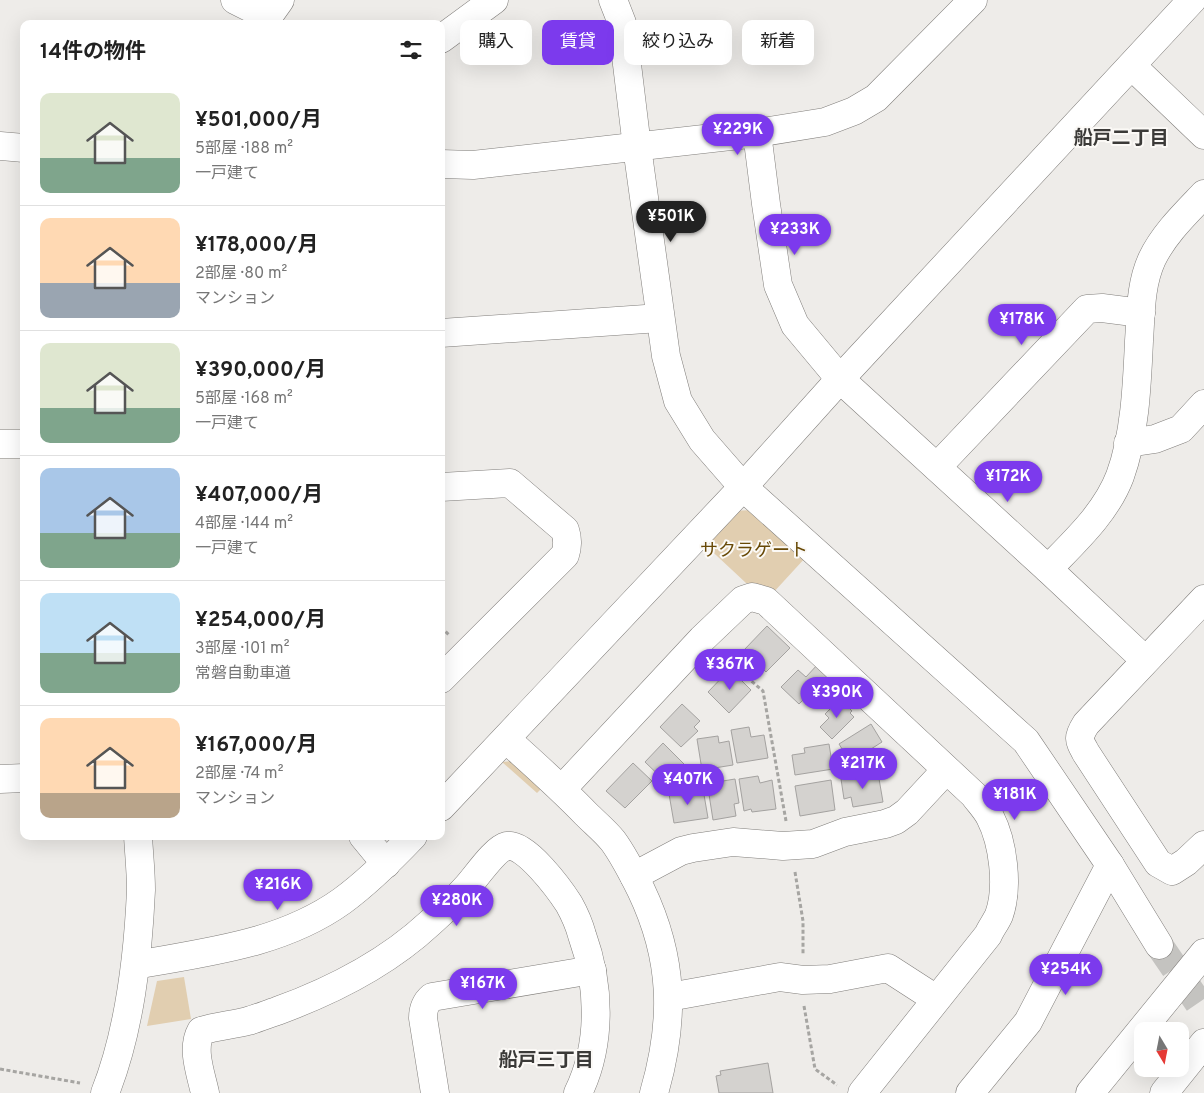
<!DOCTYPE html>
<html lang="ja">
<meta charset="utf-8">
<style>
body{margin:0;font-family:Overpass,"Noto Sans JP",sans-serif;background:#f2f2f2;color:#222;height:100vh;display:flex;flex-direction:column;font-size:19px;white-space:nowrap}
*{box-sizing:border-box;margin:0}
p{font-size:16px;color:#767676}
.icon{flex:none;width:28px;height:28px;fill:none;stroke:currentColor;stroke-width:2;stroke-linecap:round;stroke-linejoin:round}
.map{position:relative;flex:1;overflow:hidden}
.panel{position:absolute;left:20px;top:20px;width:425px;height:820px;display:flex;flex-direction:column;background:#fff;border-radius:10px;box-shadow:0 5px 20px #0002}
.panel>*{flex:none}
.banner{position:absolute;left:460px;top:20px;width:475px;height:45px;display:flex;gap:10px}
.needle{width:32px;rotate:170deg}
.buttons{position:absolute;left:1134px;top:1022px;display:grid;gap:10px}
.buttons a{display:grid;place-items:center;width:55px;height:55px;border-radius:10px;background:#fff;box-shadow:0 5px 20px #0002;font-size:25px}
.price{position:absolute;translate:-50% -42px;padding:0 11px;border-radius:18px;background:#7c3aed;color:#fff;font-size:16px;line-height:32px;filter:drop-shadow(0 1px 2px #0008)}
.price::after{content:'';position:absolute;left:50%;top:30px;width:15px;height:11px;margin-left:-8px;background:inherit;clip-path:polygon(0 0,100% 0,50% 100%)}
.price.on{background:#222;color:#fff}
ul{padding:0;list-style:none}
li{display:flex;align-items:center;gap:15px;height:125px;padding:0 20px}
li+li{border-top:1px solid #e0e0e0}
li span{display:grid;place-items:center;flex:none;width:140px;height:100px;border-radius:10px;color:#555}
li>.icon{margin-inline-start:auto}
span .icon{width:60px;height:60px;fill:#fffc;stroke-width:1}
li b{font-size:21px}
h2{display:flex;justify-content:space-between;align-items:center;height:60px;padding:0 20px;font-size:21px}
.tag{padding:0 18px;border-radius:10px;background:#fff;box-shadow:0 5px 20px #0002;font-size:18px;line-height:45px}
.tag.on{background:#7c3aed;color:#fff}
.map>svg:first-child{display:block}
.green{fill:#e1ceb0}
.building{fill:#d4d2cf;stroke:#a4a2a0}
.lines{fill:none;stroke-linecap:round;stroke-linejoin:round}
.minor-tunnel{stroke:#c4c3c0;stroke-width:28;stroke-dasharray:28 14;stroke-linecap:butt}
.minor-casing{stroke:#807e7b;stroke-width:29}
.tertiary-casing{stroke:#807e7b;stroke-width:29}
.motorway-casing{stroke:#807e7b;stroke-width:29}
.path{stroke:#a6a5a2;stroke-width:3;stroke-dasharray:4 2.5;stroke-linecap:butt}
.minor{stroke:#fff;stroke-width:28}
.tertiary{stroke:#fff;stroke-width:28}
.motorway{stroke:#fff;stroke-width:28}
.labels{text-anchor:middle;stroke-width:4;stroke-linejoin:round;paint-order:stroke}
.park-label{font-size:18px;fill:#684906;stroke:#fbf9f6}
.neighbourhood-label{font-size:19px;font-weight:bold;fill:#3b3a38;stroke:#fbf9f6}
</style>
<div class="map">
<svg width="1204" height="1093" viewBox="0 0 1204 1093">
<rect width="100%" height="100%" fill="#eeece9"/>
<g class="green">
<polygon points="753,510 806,557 772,594 763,585 746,583 702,542 732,511"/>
<polygon points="512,761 541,789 537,793 502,762"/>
<polygon points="184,977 191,1019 147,1026 157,981"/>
</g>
<g class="building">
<polygon points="767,626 790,648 766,672 744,650"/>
<polygon points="818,664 829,675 799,704 781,687 798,670 806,677"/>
<polygon points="730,669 751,690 729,713 708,692"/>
<polygon points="838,701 841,704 843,702 852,711 850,713 854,717 832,739 820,727 829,718 825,714"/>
<polygon points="682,704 700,721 694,727 698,731 681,747 660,727"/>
<polygon points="871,724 882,742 871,749 873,751 846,768 838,756 844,752 839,744"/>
<polygon points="749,727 751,737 764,735 768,758 737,763 731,730"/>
<polygon points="718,736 719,743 729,741 733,765 702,770 697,739"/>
<polygon points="663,743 686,766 668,784 645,762"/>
<polygon points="829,744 833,769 795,775 792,755 805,753 804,748"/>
<polygon points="633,763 652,781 625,808 606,791"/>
<polygon points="878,773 883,802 853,807 851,797 844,799 841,779"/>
<polygon points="758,776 760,783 772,780 776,809 752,812 751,809 744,811 739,779"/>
<polygon points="735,779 739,803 734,804 736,816 713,820 708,788 718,787 717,782"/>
<polygon points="831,780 835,810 800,816 795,786"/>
<polygon points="703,789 708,818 674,823 669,794"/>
<polygon points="768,1063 773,1093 719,1093 716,1076 721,1075 720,1071"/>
</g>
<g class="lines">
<polyline class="minor-tunnel" points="1159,945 1204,1011"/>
<g class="minor-casing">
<g id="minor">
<polyline points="235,0 267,16"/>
<polyline points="613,0 622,23 637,147 666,356 678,401 702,440 743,487 1026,741 1110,865 1159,945"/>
<polyline points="441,39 494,0"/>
<polyline points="1132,66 1204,135"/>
<polyline points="757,133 766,204 778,285 795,325 840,379 1048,569 1145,660"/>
<polyline points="0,146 24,148"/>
<polyline points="441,164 473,165 757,133 825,122 854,111 876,98 973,0"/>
<polyline points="441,333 660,318"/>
<polyline points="1128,443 1155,439 1181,429 1204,404"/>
<polyline points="0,444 24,444"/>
<polyline points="937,467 1087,309 1102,308 1141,313"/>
<path d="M441,487L510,483L565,530C568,539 568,546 565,555L441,679"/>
<path d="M1048,569C1075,541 1106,513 1120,476C1135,435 1137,385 1139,341C1141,314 1140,285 1152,259C1164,234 1185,214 1204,194"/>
<path d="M1204,599L1086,724C1077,738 1079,740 1086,753L1158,863L1172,871L1186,862L1204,845"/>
<path d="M506,739C534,764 561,788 586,814C595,823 605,831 613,841C624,856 633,874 641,890C674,959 675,1021 654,1093"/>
<polyline points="0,779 24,778"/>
<path d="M562,789L702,639L743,600L752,597L766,601L974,795C979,802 986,809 990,817C1003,842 1009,887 999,915C996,922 991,928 988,935L862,1093"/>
<polyline points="441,807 743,487 840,379 1192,0"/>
<polyline points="363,836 386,864"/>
<polyline points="634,876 681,851 693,848 733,842 783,846 813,844 845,832 885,824 896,820 907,812 946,770"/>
<path d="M136,965C207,952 282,944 342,901C368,882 391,859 413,836"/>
<polyline points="669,997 780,977 803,980 830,979 888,968 936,999"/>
<path d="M205,1093C201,1074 191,1049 201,1031C216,1026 232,1025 248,1021C258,1018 268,1014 277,1011C332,991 387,963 430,923C442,912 454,901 465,889C475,879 494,849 507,846C525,842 560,890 569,904C574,913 579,924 582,935C600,985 602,1044 578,1093"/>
<path d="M435,1093L423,1018C423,1009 425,1003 432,997L592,970"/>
<polyline points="970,1093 1028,1022 1110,865"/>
</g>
</g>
<g class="tertiary-casing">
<g id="tertiary">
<polyline points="263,24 280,0"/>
<path d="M105,1093C130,1030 138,957 141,890C141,872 139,854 138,836"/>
</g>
</g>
<g class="motorway-casing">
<g id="motorway">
<polyline points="1090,1093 1204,953"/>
<polyline points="1164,1093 1204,1043"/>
</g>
</g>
<g class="path">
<polyline points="441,627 449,635"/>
<polyline points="722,656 763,691 786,821"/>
<polyline points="795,872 803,921 803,955"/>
<polyline points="804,1006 815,1069 837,1085"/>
<polyline points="0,1069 80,1083"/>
</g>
<use href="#minor" class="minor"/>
<use href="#tertiary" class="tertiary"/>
<use href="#motorway" class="motorway"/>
</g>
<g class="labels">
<g class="park-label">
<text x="754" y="556">サクラゲート</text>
</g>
<g class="neighbourhood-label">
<text x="1121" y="144">船戸二丁目</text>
<text x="546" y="1066">船戸三丁目</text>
</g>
</g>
</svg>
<div class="buttons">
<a><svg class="needle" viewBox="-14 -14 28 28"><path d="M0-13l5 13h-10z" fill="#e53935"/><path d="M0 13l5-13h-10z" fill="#767676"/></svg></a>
</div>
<b class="price" style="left:738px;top:156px">¥229K</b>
<b class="price on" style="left:671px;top:243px">¥501K</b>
<b class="price" style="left:795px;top:256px">¥233K</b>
<b class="price" style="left:1022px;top:346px">¥178K</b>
<b class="price" style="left:1008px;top:503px">¥172K</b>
<b class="price" style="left:730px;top:691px">¥367K</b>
<b class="price" style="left:837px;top:719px">¥390K</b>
<b class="price" style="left:863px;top:790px">¥217K</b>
<b class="price" style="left:688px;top:806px">¥407K</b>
<b class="price" style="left:1015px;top:821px">¥181K</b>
<b class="price" style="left:278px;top:911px">¥216K</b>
<b class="price" style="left:457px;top:927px">¥280K</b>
<b class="price" style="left:1066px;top:996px">¥254K</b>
<b class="price" style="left:483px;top:1010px">¥167K</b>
<div class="banner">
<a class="tag">購入</a>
<a class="tag on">賃貸</a>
<a class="tag">絞り込み</a>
<a class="tag">新着</a>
</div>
<section class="panel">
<h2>14件の物件<svg class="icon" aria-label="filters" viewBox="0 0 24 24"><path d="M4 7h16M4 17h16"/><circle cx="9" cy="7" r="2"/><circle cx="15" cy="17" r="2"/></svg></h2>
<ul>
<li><span style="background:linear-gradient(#dfe7d0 65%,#7fa58c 0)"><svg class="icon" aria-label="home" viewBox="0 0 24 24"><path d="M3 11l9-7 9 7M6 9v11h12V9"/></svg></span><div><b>¥501,000/月</b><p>5部屋 · 188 m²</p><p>一戸建て</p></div></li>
<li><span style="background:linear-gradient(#ffd9b3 65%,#9aa5b1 0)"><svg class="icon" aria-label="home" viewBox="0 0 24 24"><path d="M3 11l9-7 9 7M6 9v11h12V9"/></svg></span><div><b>¥178,000/月</b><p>2部屋 · 80 m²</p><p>マンション</p></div></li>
<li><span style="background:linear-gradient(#dfe7d0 65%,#7fa58c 0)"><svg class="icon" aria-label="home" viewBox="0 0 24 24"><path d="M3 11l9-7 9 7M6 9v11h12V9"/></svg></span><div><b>¥390,000/月</b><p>5部屋 · 168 m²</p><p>一戸建て</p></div></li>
<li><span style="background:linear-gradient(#a9c7e8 65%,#7fa58c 0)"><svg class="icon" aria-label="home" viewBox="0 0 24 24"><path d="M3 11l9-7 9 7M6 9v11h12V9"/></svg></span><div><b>¥407,000/月</b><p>4部屋 · 144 m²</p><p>一戸建て</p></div></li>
<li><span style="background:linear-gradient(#bfe0f5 60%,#7fa58c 0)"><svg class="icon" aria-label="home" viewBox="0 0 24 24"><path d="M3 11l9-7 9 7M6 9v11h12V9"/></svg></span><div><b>¥254,000/月</b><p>3部屋 · 101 m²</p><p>常磐自動車道</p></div></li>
<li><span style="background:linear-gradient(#ffd9b3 75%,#b9a48a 0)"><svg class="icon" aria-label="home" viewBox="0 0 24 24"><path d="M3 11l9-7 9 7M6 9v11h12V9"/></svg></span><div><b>¥167,000/月</b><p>2部屋 · 74 m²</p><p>マンション</p></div></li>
</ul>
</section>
</div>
